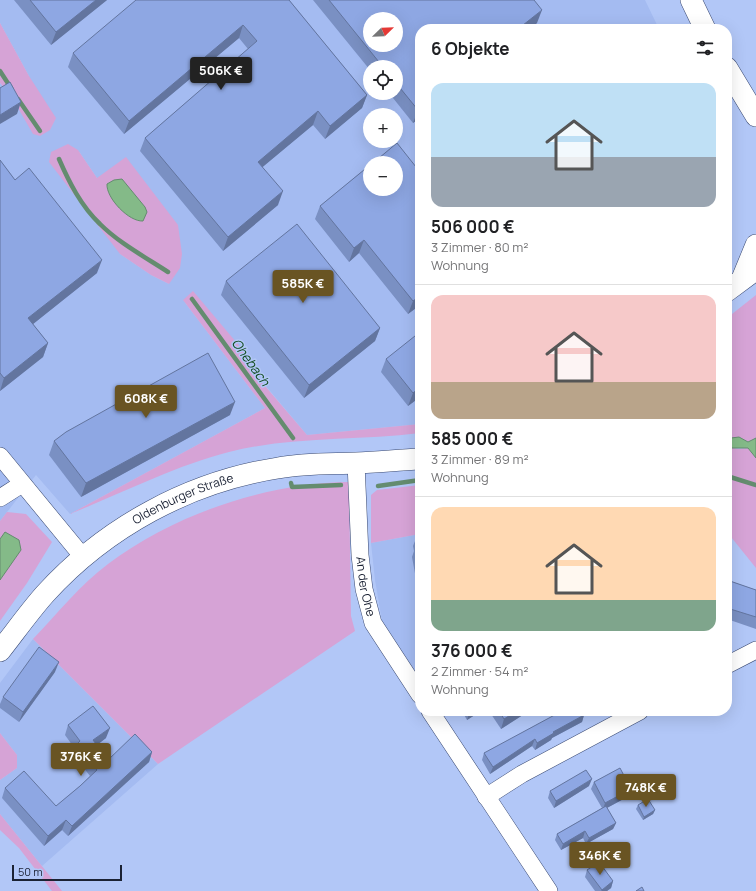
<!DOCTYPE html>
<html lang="de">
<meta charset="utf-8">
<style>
body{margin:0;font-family:Manrope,sans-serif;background:#f2f2f2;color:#202124;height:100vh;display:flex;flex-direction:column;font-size:15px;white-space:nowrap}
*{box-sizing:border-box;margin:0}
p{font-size:13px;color:#757577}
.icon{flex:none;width:22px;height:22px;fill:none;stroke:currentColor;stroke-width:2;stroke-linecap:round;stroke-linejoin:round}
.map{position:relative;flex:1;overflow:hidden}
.drawer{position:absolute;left:415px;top:24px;width:317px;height:692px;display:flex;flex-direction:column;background:#fff;border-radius:16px;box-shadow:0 4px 16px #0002}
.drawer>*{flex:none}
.needle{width:26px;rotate:67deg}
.buttons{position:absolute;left:363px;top:12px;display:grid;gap:8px}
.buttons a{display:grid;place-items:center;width:40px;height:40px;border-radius:50%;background:#fff;box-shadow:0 4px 16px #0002;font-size:20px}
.scale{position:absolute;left:12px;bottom:10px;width:110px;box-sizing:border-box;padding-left:4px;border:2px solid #1b2234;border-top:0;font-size:11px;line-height:14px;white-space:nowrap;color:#1b2234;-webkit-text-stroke:3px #b2c7f7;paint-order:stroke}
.price{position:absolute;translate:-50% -34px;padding:0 9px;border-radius:4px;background:#695423;color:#fff;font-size:13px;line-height:26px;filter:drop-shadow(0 1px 2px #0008)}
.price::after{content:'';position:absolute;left:50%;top:24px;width:12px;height:9px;margin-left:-6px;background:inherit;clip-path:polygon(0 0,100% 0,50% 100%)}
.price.selected{background:#222;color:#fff}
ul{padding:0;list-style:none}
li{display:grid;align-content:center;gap:8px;height:212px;padding:0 16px}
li+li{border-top:1px solid #e0e0e0}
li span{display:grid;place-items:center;height:124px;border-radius:12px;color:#555}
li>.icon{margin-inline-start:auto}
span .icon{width:72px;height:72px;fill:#fffc;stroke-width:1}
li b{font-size:17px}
h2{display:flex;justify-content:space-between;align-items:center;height:48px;padding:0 16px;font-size:17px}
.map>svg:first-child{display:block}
.built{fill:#a4bbf1;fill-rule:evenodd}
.green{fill:#d6a3d6}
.water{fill:#84ba88;stroke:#648c6f}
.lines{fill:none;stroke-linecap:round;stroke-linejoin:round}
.stream{stroke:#648c6f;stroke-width:4.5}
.minor-casing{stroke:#384871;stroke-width:18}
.major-casing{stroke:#384871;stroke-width:22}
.minor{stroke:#fff;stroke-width:17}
.major{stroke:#fff;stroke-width:21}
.wall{fill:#7a90c3}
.shaded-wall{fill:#63759f}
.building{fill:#8ea7e3;stroke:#63759f;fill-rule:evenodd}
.labels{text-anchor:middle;stroke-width:3;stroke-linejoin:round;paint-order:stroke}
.street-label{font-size:12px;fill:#1b2234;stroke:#b2c7f7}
.water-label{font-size:13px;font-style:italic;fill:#0f4a1b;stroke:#b2c7f7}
</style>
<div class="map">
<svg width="756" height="891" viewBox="0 0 756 891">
<rect width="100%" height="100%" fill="#b2c7f7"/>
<g class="built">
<path d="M0,0H645L659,29H420V424L307,435L243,359L247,355L183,300L265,408L70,514L36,475L0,521V83L10,94L29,76L0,23ZM370,19H396V45H370ZM370,67H396V93H370ZM370,115H396V141H370ZM78,150L97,178L169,284L151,275L120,254ZM370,163H396V189H370Z"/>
<polygon points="727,170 730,176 727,228"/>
<polygon points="420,534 420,668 413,671 382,621 375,580 371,543"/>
<polygon points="33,639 158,764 42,866 0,814 0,780 17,768 17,755 0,733 0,683"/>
</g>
<g class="green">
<polygon points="0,23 29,76 56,118 50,130 40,136 33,134 10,94 0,83"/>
<polygon points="68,144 78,150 97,178 126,157 178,225 182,254 180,268 169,284 151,275 120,254 49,162 51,152"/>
<path d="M193,291L247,355L243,360L307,435L420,424V433C357,441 291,436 229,452C177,465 120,494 70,514L265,408L183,300Z"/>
<polygon points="756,295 756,438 748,442 739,437 727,443 727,318"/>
<polygon points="727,447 738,449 749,448 756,458 756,568 727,532"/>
<path d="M349,482L351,616L355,631L158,764L33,639C57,614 80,585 108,564C175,514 266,483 349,482Z"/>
<polygon points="420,485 420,534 371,543 371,495 377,490"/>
<polygon points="7,512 26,514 52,542 27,583 0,621 0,521"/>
<polygon points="0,733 17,755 17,768 0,780"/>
<polygon points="0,814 62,891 52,891 19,848 0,830"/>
</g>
<g class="water">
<path d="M122,179L145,207L147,212L143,221C129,222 106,198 107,184L114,180Z"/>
<polygon points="739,437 748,442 756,438 756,458 748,448 728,448 728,440 731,438"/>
<polygon points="5,532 19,540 21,550 0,580 0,539"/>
</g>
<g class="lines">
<g class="stream">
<polyline points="0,71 11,88"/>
<polyline points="18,99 40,131"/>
<path d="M59,159C69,182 81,206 100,224C119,243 145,257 168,272"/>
<polyline points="192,299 293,438"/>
<polyline points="727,476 756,485"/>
<polyline points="291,483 292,487 341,485"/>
<polyline points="378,486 420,480"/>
</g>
<g class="minor-casing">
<g id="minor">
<polyline points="0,456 83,557"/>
<path id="s1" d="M356,463L360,555L364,589L373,623L420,695"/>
<polyline points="0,498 22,484"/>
<polyline points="727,665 756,650"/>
<polyline points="430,711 549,891"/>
<polyline points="486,797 522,774 640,711"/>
</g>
</g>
<g class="major-casing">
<g id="major">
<polyline points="691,0 705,29"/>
<polyline points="727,68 756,116"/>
<polyline points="742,279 756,245"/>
<polyline points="727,291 754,271"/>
<path id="s2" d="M0,651C15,632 29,612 45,594C106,527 189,482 278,468C304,463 330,464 356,463C378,462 399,460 420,459"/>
</g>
</g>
<use href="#minor" class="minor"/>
<use href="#major" class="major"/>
</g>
<g class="wall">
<polygon points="14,0 107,0 51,45"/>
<polygon points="289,0 367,95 362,108 325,139 313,125 262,167 278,205 223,251 140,151 145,138 248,49 239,38 124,134 68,67 73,53"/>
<polygon points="313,0 534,0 537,23 413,123 389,93 396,93 396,67 370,67 370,70"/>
<polygon points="0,160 15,180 97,273 33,324 48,343 43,357 0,391"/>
<polygon points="370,165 420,305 408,314 359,253 349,262 315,219 320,206"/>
<polygon points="226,281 380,328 375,341 304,398 221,295"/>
<polygon points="386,359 420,397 408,406 381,372"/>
<polygon points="230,415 81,497 49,455 54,441"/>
<polygon points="420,535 420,590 418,590 412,557 414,551 413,546 417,536"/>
<polygon points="727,580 756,590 756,629 727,619"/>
<polygon points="55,672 19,722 0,708 0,704 3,697"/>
<polygon points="462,711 481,711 467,720"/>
<polygon points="489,711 529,711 501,729"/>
<polygon points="584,715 582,722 552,738 551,740 535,750 532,746 490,774 482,760 484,753"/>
<polygon points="68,725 106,738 97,745 108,760 152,752 149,762 68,836 62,830 44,846 2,798 5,788 56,806 80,786 90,776 73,754 75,749 65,735"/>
<polygon points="594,782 629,796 607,808 616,823 613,829 586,844 583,838 561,850 555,840 557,834 602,808 591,789"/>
<polygon points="589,786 554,808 548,798 550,791"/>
<polygon points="638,805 655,810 653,814 643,820 636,809"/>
<polygon points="587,870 613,881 611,888 607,891 595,891 585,877"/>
</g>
<g class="shaded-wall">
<polygon points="96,0 107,0 51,45 56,32"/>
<polygon points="542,10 537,23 529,29 518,29"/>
<polygon points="243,25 239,38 124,134 129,121"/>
<polygon points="367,95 362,108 325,139 330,126"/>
<polygon points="21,102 17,114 0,124 0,115"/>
<polygon points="420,108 420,118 413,123 418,110"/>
<polygon points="318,111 313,125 253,175 258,162"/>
<polygon points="283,191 278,205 223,251 228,237"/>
<polygon points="364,240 359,253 349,262 354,248"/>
<polygon points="102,260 97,273 23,332 28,318"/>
<polygon points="420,296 420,305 408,314 413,301"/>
<polygon points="380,328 375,341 304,398 309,385"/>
<polygon points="48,343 43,357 0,391 4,378"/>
<polygon points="420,387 420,397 408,406 413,393"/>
<polygon points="235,402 230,415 81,497 86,483"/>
<polygon points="420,585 420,590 418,590"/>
<polygon points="59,662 55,672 19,722 23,712"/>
<polygon points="470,711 481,711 467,720"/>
<polygon points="517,711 529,711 501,729 504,719"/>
<polygon points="584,715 582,722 552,738 551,740 535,750 537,743 553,732"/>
<polygon points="110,728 106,738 89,751 93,740"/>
<polygon points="535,739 532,746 490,774 493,767"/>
<polygon points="152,752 149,762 68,836 72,826"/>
<polygon points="592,779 589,786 554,808 556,801"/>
<polygon points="631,789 629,796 603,810 605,803"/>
<polygon points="655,810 653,814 643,820 644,817"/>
<polygon points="66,820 62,830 44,846 48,836"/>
<polygon points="616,823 613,829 586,844 589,838"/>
<polygon points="585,831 583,838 561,850 563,844"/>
<polygon points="613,881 611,888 607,891 601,891 602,890"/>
</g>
<g class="building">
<polygon points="30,0 96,0 56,32"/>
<polygon points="136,0 289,0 367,95 330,126 318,111 258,162 283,191 228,237 145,138 257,41 243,25 129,121 73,53"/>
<path d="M329,0H534L542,10L518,29H420V108L418,110L396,83V67H383ZM370,19H396V45H370Z"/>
<polygon points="10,82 21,102 0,115 0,88"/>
<polygon points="397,143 420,172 420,296 413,301 364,240 354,248 320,206 370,165 370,189 396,189 396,163 373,163"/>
<polygon points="0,160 15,180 29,168 102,260 28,318 48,343 4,378 0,373"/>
<polygon points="297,224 380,328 309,385 226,281"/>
<polygon points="420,332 420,387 413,393 386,359"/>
<polygon points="208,353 235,402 86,483 54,441 66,432"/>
<polygon points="420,535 420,570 416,546 419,546 417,536"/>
<polygon points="727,580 756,590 756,617 727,608"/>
<polygon points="39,647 59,662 23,712 3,697"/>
<polygon points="93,706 110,728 93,740 108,760 135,734 152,752 72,826 66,820 48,836 5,788 24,771 56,806 80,786 97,770 77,744 80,741 68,725"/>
<polygon points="499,711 517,711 504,719"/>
<polygon points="562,711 582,711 584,715 553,732 554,733 537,743 535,739 493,767 484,753"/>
<polygon points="620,768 631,789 605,803 594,782"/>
<polygon points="586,770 592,779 556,801 550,791"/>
<polygon points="648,799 655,810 644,817 638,805"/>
<polygon points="606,806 616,823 589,838 585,831 563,844 557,834"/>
<polygon points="599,862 613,881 602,890 587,870"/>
<polygon points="642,887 644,891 636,891"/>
</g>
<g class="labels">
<g class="street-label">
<text dy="4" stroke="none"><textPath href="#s2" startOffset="242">Oldenburger Straße</textPath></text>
<text dy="4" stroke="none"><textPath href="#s1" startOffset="124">An der Ohe</textPath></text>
</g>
<g class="water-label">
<text transform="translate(251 362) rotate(54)" y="5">Ohebach</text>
</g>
</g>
</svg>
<div class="buttons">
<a><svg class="needle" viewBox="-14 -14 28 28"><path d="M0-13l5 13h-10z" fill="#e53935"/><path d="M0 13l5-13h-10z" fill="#757577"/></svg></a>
<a><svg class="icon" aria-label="locate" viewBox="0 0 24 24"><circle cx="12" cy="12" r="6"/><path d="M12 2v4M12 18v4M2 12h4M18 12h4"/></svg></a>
<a>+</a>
<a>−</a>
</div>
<div class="scale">50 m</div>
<b class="price selected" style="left:221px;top:91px">506K €</b>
<b class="price" style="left:303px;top:304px">585K €</b>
<b class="price" style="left:146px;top:419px">608K €</b>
<b class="price" style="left:81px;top:777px">376K €</b>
<b class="price" style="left:646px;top:808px">748K €</b>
<b class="price" style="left:600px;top:876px">346K €</b>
<section class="drawer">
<h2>6 Objekte<svg class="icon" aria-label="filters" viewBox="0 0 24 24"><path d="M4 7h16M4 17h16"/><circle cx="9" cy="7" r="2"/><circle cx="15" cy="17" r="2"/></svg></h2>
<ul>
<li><span style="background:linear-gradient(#bfe0f5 60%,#9aa5b1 0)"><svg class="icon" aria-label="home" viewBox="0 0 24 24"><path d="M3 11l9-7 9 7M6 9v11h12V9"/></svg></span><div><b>506 000 €</b><p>3 Zimmer · 80 m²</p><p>Wohnung</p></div></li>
<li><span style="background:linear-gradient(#f6c9c9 70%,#b9a48a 0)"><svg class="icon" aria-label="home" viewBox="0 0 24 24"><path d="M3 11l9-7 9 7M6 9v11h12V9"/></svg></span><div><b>585 000 €</b><p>3 Zimmer · 89 m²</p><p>Wohnung</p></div></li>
<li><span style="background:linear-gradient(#ffd9b3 75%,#7fa58c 0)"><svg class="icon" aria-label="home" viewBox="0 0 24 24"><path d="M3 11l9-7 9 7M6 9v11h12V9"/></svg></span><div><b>376 000 €</b><p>2 Zimmer · 54 m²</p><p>Wohnung</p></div></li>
</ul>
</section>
</div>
